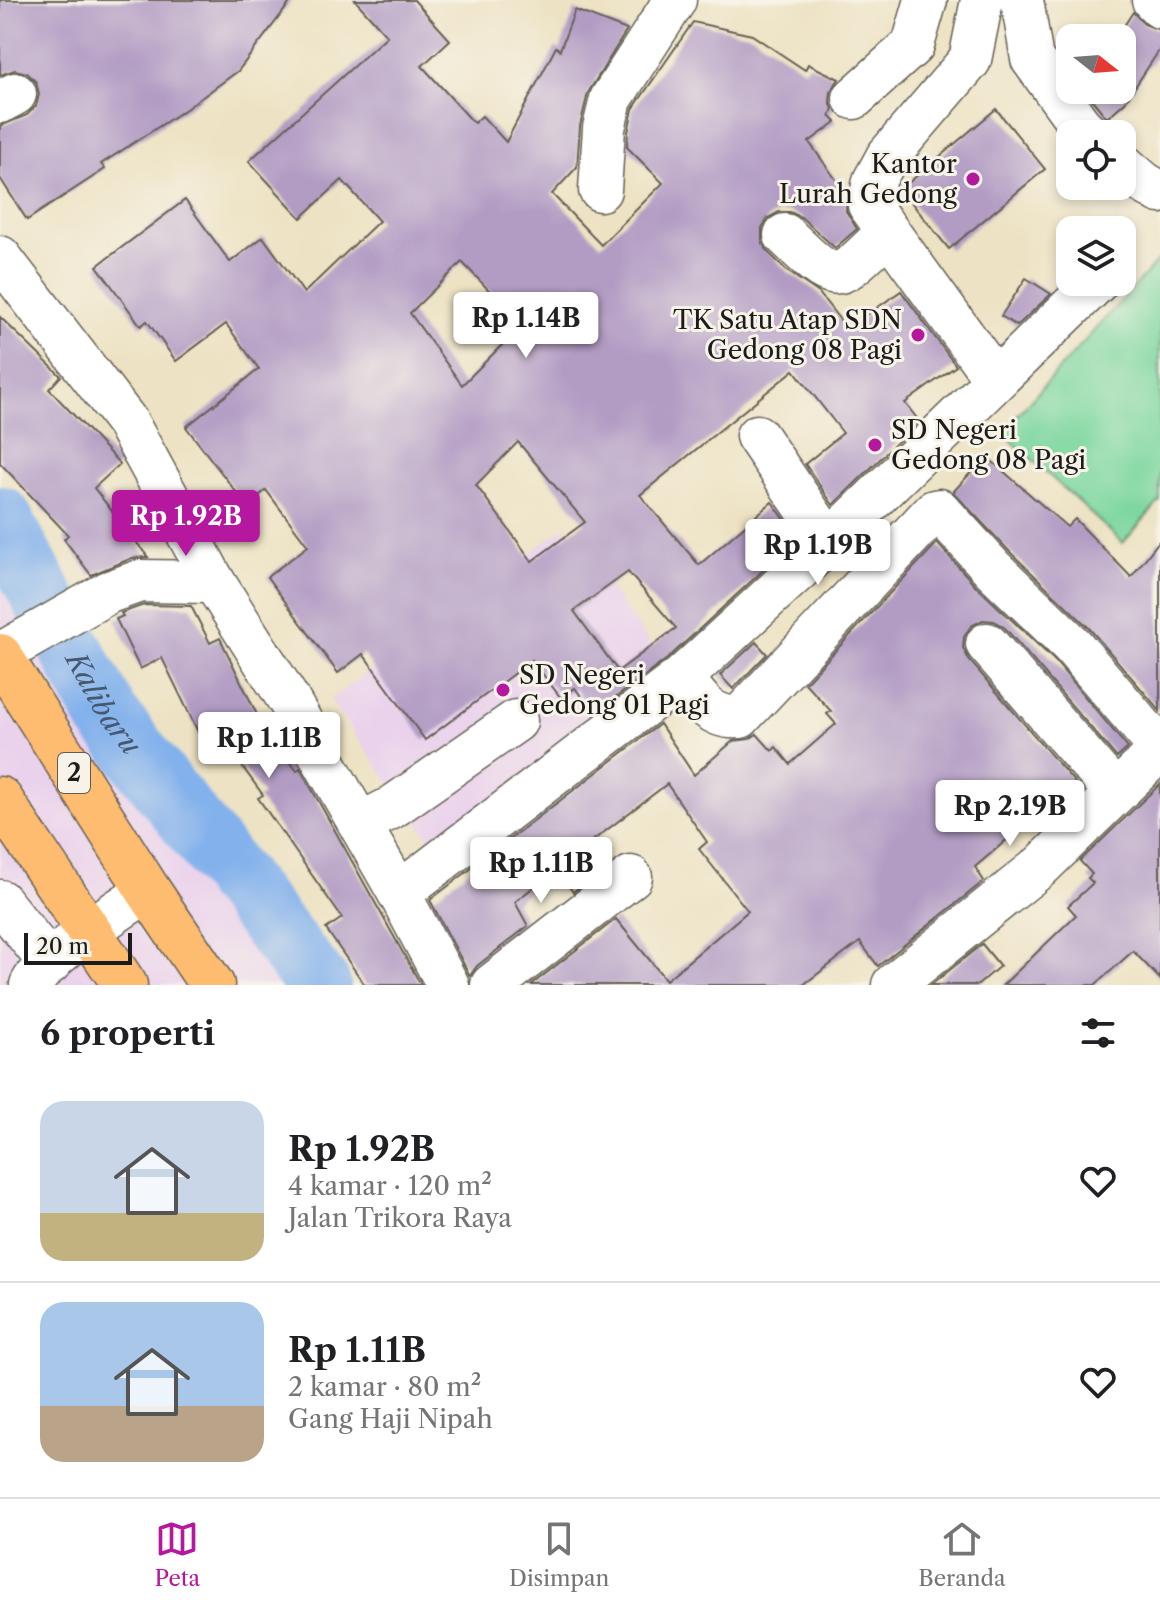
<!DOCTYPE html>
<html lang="id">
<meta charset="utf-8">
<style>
body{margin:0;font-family:"Libre Caslon Text",serif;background:#f6f6f6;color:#202124;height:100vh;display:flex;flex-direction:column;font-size:30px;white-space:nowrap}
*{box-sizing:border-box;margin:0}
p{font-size:26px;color:#757577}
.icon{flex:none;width:44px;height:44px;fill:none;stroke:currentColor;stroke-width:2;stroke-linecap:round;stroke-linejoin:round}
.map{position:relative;height:985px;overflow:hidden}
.drawer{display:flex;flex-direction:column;background:#fff;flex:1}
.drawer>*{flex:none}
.needle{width:52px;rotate:107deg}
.fabs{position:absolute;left:1056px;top:24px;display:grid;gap:16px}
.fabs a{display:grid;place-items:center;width:80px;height:80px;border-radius:16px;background:#fff;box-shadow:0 4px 12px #0003;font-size:40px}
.scale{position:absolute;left:24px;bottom:20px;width:108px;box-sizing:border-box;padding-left:8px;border:4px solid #1c1c1c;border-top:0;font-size:22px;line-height:28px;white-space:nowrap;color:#1c1c1c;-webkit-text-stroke:6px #f7f3e8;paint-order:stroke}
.price{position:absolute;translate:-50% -68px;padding:0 18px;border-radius:8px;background:#fff;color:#222;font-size:26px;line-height:52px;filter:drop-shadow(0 2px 4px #0008)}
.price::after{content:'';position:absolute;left:50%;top:48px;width:24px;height:18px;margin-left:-12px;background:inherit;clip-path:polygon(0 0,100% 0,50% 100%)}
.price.on{background:#b5179e;color:#fff}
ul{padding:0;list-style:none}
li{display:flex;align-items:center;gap:24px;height:200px;padding:0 40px}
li+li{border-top:2px solid #e0e0e0}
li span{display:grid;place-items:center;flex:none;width:224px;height:160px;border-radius:24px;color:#555}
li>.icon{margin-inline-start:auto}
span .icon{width:96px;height:96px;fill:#fffc;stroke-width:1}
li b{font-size:34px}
h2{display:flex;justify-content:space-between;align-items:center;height:96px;padding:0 40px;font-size:34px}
.tab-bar{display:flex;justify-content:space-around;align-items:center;height:112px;border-top:2px solid #e0e0e0;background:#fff;font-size:22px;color:#757577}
.tab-bar a{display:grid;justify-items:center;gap:4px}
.tab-bar .on{color:#b5179e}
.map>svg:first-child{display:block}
.built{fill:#ead1ec}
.green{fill:#7cd79e;stroke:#4c7a5d;stroke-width:2}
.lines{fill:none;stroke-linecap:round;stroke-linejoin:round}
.river{stroke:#82b1ec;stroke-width:64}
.building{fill:#b29cc4;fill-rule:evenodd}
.minor-casing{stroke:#656156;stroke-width:45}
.highway-casing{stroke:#656156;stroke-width:47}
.minor{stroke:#fff;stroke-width:42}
.highway{stroke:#fdbc70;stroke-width:44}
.poi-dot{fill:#b5179e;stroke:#f7f3e8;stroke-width:3}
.labels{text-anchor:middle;stroke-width:6;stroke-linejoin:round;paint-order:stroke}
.shield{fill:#f7f3e8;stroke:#5e5c59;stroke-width:2}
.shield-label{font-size:24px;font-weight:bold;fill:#1c1c1c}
.poi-label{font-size:26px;fill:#1c1c1c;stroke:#f7f3e8;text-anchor:end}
.water-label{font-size:28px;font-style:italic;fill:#45586f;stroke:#f7f3e8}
</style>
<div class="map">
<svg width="1160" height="985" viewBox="0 0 1160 985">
<rect width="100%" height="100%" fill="#f7f3e8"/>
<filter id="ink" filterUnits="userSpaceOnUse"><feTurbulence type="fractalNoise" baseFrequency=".0125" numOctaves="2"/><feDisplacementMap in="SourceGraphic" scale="16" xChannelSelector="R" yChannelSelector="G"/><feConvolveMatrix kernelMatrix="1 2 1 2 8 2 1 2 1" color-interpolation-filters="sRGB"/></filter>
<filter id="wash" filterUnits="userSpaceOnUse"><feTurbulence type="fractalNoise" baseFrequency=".006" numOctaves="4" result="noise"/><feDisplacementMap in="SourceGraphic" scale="32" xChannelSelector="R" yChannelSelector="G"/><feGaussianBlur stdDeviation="1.8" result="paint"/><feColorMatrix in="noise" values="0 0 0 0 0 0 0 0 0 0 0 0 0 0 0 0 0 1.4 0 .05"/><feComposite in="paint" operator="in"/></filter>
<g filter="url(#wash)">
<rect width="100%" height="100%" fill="#ede2c3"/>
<g class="built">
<polygon points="565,527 677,681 441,854 330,700"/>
<polygon points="0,586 41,661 313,985 0,985"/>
</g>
<polygon class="green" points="1160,258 1160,501 1123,543 1002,432"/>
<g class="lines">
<path class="river" id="s1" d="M0,518L107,715L319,985"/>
</g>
<g id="blocks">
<g class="building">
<polygon points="0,0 292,0 238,71 186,109 101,164 105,169 27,220 0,178 0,126 27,115 36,106 39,94 36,82 27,73 15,70 0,75"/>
<path d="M355,0H414L450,40L422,66L474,123L482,116L506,142L556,47L560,50L575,10L627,30L588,93L580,126L577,167L552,194L601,245L663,183L627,147L628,132L633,109L693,22L752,35L805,70L808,64L839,79L831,91L830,102L833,109L830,116L836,122L809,142L847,195L846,211L857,229L835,248L801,217L790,212H779L768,218L762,228V242L768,252L787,271L819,293L847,329L901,291L956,366L905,403L919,421L833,505L805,464L843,433L794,370L640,495L699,565L772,502L798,538L667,659L594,714L575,688L561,698L532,660L425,740L363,654L338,673L267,577L308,546L266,490L247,506L186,427L259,369L226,324L176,361L147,321L141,326L97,266L185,200L230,262L263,237L304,293L379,221L342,180L301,218L249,161L387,36ZM462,262L522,325L462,385L410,313ZM518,442L585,522L532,561L476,485ZM628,572L676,628L618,671L574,611Z"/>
<polygon points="1133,12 1144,24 1160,30 1160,49 1125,102 1107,118 1084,90 1122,90 1122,38 1116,38"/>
<polygon points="996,109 1045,169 949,249 906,196 906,185"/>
<polygon points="1026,278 1051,294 1017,326 1001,316"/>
<polygon points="0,317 61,376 49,389 120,464 94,488 148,557 132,558 91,575 64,539 68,535 0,463"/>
<polygon points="986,456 1067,527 1075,519 1131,577 1160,540 1160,711 1089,628 1010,552 953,492"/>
<polygon points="937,543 976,586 1055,661 1128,748 1117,758 1005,628 994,621 983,620 971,626 964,637 963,648 969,660 1083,792 1047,827 1036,815 975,867 984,881 878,966 860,942 803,985 531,985 616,919 666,980 748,911 699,849 707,842 667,784 591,842 607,865 573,892 556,869 515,902 528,926 477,966 470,976 430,900 660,724 694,775 733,741 749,739 757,734 772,751 776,747 790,764 836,724 827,714 831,711 805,683"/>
<polygon points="144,605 191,606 210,643 220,638 260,721 297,771 300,768 421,985 365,985 326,929 342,918 258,798 263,795 217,732 202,740 162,658 140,669 116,619 123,616 121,613"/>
<polygon points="756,642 767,654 733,689 720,675"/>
<polygon points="1160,784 1160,979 1133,951 1095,985 1003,985 1076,915 1068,906 1093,883 1088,878 1092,874 1080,861"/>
<polygon points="982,944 1000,966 978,985 931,985"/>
</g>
</g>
</g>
<g filter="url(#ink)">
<use href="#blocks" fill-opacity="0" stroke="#656156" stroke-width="2"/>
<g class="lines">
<g class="minor-casing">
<g id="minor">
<polyline points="982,0 970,60 887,157 874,181 869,205 995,379"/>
<polyline points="1022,0 1032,59 1080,125 1089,134"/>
<polyline points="1153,0 1160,7"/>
<polyline points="854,98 913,45 926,0"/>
<polyline points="0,102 15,94"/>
<polyline points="1122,164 1144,183 1160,192"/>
<polyline points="600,190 604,128 611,99 675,0"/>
<path d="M785,235C840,289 835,282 888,232"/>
<polyline points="0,257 127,422 214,582 288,699 399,893 448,985"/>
<polyline points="757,436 829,542"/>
<polyline points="987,644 1115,792"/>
<polyline points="0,654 109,592 140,581 214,582"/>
<path d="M682,677C697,698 711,720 740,717L934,511L939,510L993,569L1072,645L1160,748"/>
<polyline points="360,824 391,808 516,721"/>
<polyline points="399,893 682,677 829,542 1097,282"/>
<polyline points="0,901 50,963"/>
<path d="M31,985C47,954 117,912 148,890"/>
<polyline points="492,985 631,877"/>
<polyline points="893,985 1040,867 1160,750"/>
</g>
</g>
<g class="highway-casing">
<g id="highway">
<polyline points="0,656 148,890 212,985"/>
<polyline points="0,799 125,985"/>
</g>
</g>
<use href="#minor" class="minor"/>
<use href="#highway" class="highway"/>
</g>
</g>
<g class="poi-dot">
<circle cx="973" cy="179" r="8"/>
<circle cx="918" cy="335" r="8"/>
<circle cx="875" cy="445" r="8"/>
<circle cx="503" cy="690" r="8"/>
</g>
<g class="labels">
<rect class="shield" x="58" y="753" width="32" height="40" rx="6"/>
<g class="shield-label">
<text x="74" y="781">2</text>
</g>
<g class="poi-label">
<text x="957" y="173">Kantor<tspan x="957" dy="30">Lurah Gedong</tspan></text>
<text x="902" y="329">TK Satu Atap SDN<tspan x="902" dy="30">Gedong 08 Pagi</tspan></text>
<text x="891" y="439" text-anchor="start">SD Negeri<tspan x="891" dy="30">Gedong 08 Pagi</tspan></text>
<text x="519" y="684" text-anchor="start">SD Negeri<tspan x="519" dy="30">Gedong 01 Pagi</tspan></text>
</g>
<g class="water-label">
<text dy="10" stroke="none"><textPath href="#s1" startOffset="212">Kalibaru</textPath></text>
</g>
</g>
</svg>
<div class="fabs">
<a><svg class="needle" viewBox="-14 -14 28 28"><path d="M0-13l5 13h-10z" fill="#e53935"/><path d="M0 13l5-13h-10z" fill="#757577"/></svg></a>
<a><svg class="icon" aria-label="locate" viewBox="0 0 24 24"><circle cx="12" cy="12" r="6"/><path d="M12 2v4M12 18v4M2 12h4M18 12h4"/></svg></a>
<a><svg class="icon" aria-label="layers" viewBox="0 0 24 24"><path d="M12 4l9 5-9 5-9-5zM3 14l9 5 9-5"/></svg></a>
</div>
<div class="scale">20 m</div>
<b class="price" style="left:526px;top:360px">Rp 1.14B</b>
<b class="price on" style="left:186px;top:558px">Rp 1.92B</b>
<b class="price" style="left:818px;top:587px">Rp 1.19B</b>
<b class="price" style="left:269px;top:780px">Rp 1.11B</b>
<b class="price" style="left:1010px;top:848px">Rp 2.19B</b>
<b class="price" style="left:541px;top:905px">Rp 1.11B</b>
</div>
<section class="drawer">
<h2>6 properti<svg class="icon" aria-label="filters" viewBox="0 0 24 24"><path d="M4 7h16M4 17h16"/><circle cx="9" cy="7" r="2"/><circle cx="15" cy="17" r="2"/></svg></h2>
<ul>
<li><span style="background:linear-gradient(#c9d6e8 70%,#c2b280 0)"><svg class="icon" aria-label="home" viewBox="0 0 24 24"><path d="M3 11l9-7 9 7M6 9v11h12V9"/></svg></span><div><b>Rp 1.92B</b><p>4 kamar · 120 m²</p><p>Jalan Trikora Raya</p></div><svg class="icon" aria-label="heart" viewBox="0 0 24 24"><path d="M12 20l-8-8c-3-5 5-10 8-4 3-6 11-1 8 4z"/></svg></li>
<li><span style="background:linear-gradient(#a9c7e8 65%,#b9a48a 0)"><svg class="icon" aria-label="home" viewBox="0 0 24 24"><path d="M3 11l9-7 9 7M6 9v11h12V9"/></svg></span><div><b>Rp 1.11B</b><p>2 kamar · 80 m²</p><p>Gang Haji Nipah</p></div><svg class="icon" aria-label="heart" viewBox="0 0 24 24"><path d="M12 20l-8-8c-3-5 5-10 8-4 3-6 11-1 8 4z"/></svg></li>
</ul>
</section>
<nav class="tab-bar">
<a class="on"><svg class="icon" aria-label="map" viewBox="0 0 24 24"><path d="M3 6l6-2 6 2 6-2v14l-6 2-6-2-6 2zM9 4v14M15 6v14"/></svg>Peta</a>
<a><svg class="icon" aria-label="saved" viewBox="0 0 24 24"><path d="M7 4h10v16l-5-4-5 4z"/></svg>Disimpan</a>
<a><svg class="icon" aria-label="home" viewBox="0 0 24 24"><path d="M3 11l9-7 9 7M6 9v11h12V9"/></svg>Beranda</a>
</nav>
